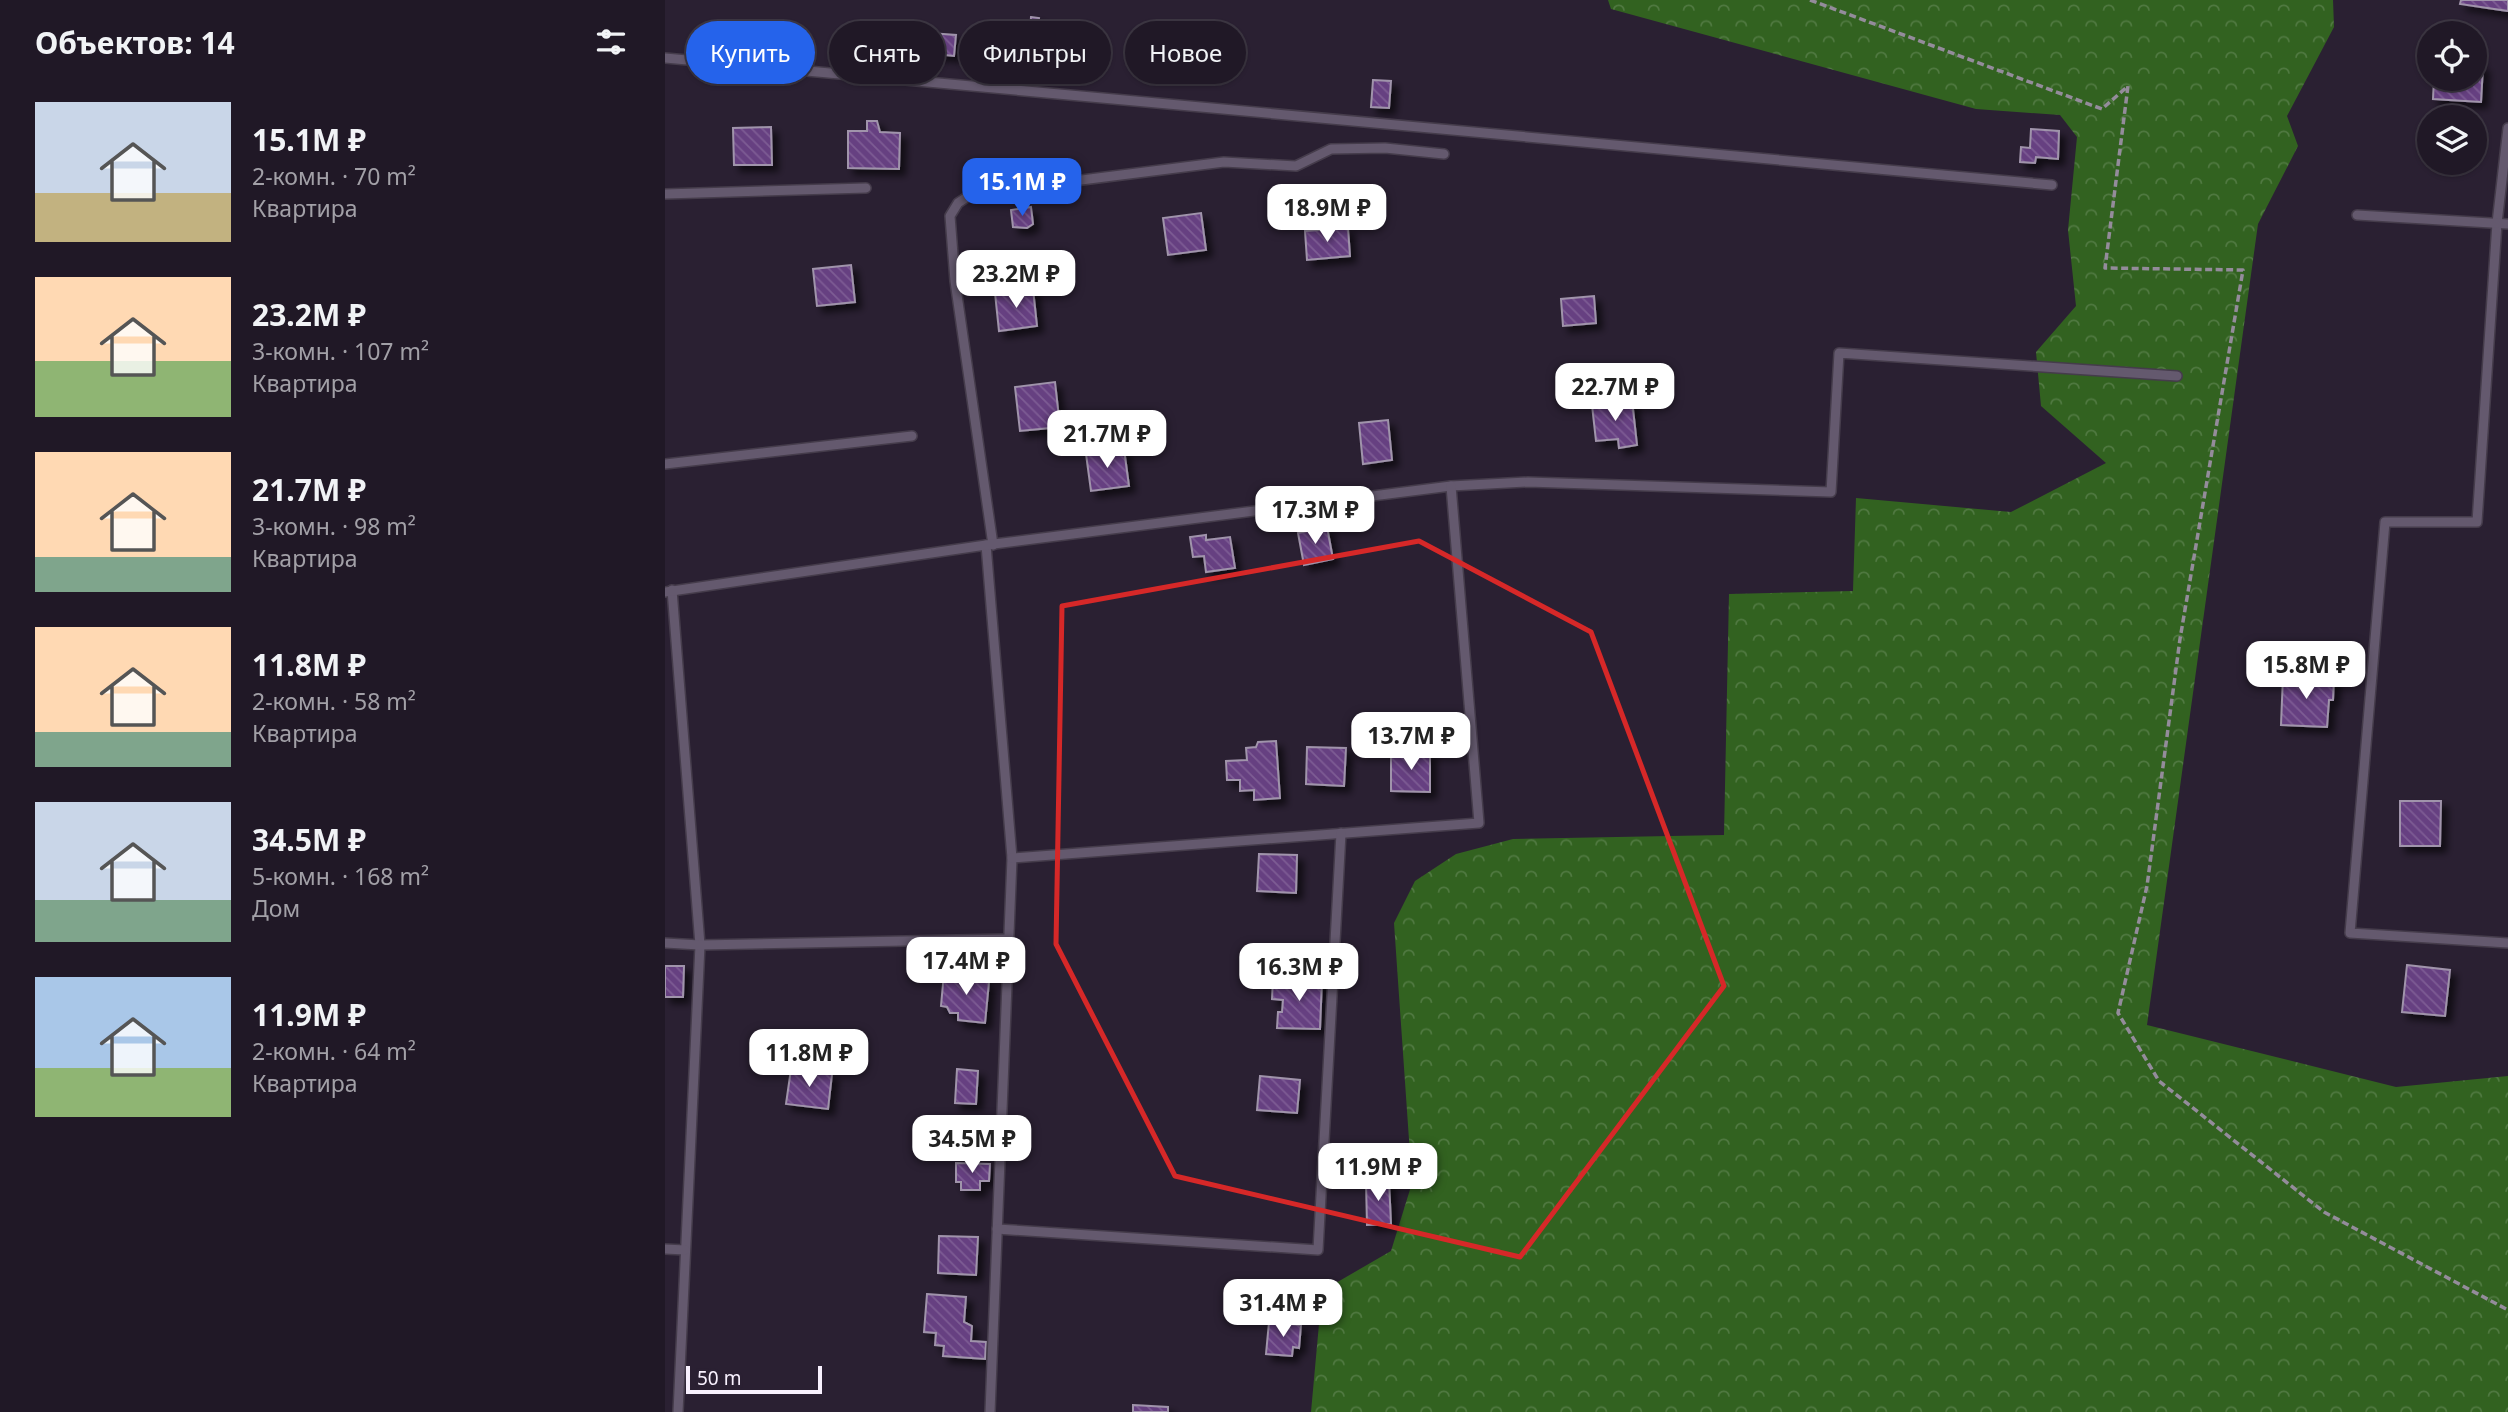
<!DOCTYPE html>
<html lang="ru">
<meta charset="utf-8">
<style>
body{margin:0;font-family:"Noto Sans",sans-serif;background:#2d2532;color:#f1f3f6;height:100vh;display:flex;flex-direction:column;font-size:26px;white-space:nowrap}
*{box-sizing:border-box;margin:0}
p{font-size:23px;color:#a2a0a7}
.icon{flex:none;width:38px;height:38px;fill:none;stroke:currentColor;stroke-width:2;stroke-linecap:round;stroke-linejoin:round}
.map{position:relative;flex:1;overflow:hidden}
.side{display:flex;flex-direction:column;background:#201826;width:665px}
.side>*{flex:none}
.banner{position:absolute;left:21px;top:21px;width:665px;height:63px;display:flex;gap:14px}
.fabs{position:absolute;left:1752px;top:21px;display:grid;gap:14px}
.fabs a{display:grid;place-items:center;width:70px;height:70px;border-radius:50%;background:#201826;box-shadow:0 2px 5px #0004,0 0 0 2px #3d3743;font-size:35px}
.scale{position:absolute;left:21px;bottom:18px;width:136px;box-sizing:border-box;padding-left:7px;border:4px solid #f8f1fe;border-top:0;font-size:19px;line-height:24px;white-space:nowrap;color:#f8f1fe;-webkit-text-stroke:5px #2a2032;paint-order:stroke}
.price{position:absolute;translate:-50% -60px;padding:0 16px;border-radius:14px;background:#fff;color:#222;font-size:23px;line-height:46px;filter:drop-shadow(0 2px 4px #0008)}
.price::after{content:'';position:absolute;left:50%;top:42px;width:21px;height:16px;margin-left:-10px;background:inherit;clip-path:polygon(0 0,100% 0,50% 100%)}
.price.active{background:#2563eb;color:#fff}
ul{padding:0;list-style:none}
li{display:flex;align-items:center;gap:21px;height:175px;padding:0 35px}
li span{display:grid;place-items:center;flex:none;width:196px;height:140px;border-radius:0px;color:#555}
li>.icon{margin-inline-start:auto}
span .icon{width:84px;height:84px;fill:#fffc;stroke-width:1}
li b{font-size:30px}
h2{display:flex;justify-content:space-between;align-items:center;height:84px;padding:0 35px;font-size:30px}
.pill{padding:0 24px;border-radius:32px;background:#201826;box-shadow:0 2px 5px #0004,0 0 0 2px #3d3743;font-size:24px;line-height:63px}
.pill.active{background:#2563eb;color:#fff}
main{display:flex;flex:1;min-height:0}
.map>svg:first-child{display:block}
.forest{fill:url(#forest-crowns)}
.building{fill:url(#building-back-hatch);stroke:#a094ab;stroke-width:2;filter:url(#shadow)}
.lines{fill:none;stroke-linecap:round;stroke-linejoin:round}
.lane-casing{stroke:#453c4b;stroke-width:12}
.path{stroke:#948c9b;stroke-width:3.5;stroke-dasharray:7 3.5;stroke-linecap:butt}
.lane{stroke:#64596e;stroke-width:9}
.marked{fill:none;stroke:#d62828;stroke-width:5;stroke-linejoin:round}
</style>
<main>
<section class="side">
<h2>Объектов: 14<svg class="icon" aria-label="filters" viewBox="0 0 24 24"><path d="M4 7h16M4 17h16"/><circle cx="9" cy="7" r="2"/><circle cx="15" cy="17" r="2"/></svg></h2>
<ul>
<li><span style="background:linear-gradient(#c9d6e8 65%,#c2b280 0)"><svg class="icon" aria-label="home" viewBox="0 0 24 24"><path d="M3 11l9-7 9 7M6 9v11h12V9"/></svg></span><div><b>15.1M ₽</b><p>2-комн. · 70 m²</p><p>Квартира</p></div></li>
<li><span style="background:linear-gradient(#ffd9b3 60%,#8fb573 0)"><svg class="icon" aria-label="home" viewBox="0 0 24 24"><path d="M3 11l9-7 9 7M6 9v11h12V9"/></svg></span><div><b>23.2M ₽</b><p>3-комн. · 107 m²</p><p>Квартира</p></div></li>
<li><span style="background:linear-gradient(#ffd9b3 75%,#7fa58c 0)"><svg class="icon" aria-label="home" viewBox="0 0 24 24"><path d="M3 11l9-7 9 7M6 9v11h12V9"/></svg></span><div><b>21.7M ₽</b><p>3-комн. · 98 m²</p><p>Квартира</p></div></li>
<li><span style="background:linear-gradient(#ffd9b3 75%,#7fa58c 0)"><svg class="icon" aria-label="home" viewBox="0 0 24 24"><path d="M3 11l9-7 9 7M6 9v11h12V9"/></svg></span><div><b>11.8M ₽</b><p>2-комн. · 58 m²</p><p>Квартира</p></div></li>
<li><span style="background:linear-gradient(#c9d6e8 70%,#7fa58c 0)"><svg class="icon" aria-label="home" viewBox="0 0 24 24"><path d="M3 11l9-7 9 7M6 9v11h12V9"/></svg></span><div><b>34.5M ₽</b><p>5-комн. · 168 m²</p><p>Дом</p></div></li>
<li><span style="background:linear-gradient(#a9c7e8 65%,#8fb573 0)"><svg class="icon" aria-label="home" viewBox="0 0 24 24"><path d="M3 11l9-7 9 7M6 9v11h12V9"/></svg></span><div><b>11.9M ₽</b><p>2-комн. · 64 m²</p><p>Квартира</p></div></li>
</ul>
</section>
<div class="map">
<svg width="1843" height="1412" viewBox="0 0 1843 1412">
<defs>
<pattern id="forest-crowns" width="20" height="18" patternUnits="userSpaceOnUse" patternTransform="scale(1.75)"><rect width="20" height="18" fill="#326220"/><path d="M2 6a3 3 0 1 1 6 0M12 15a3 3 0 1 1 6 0" fill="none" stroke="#507941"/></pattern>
<pattern id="building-back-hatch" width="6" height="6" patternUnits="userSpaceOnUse" patternTransform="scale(1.75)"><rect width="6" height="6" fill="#664081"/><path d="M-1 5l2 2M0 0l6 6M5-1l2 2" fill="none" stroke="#7d5c94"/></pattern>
<filter id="shadow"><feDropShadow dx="6" dy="6" stdDeviation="3.5" flood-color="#0009"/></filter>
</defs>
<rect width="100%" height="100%" fill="#2a2032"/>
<polygon class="forest" points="943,0 1668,0 1669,27 1622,116 1633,146 1593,224 1482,1025 1731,1087 1843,1076 1843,1412 646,1412 657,1291 726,1251 747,1183 729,923 750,881 791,854 848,839 1059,835 1064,594 1188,591 1191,498 1346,512 1441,463 1376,406 1371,352 1411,306 1403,230 1412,137 1395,115 1311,109 946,9"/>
<g class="building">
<polygon points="1796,0 1843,0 1843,11 1795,4"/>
<polygon points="366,17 374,18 373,30 383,31 381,57 356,55 358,30 365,30"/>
<polygon points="264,33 291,35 289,56 262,53"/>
<polygon points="1810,52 1812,52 1811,65 1818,66 1816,102 1768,99 1769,79 1810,79"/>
<polygon points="708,80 726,81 724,108 706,107"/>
<polygon points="202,121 212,121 215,132 235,133 234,169 183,168 183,131 202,131"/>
<polygon points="106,127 107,165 69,165 68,128"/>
<polygon points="1366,129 1394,131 1393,159 1371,157 1370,163 1355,162 1356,147 1365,148"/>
<polygon points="366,207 368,224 362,228 348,227 346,210"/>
<polygon points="536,213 541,250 503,255 498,218"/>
<polygon points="683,228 685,256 642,260 640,231"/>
<polygon points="186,265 190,302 152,306 148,269"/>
<polygon points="368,289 372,326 334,331 330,293"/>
<polygon points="929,296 931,323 898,326 896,299"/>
<polygon points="390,382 395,427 355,431 350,387"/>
<polygon points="967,400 972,445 954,448 953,439 931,441 927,405"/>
<polygon points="723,420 727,460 698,464 694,423"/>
<polygon points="459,449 464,486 426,491 421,454"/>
<polygon points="662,527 668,559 639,565 633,533"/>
<polygon points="541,535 541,540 565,537 570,568 541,572 539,556 528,557 525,537"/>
<polygon points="1618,676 1669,678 1668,700 1664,700 1662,727 1616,725"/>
<polygon points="611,741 615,798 589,800 589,790 575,791 575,780 562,780 561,761 582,760 581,748 591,747 593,742"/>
<polygon points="642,747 681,748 679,786 641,784"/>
<polygon points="726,751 765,752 765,792 726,791"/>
<polygon points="1735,801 1776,801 1775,846 1735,846"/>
<polygon points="594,854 632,855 631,893 592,891"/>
<polygon points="1742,965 1785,970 1780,1016 1737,1012"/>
<polygon points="0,966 19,966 18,997 0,997"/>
<polygon points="279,973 317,976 317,981 324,982 320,1023 293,1020 293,1013 285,1013 282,1007 276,1006"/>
<polygon points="608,978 657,979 655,1029 612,1028 613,1012 617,1012 618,1000 607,999"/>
<polygon points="126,1069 167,1074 163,1109 121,1104"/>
<polygon points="292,1069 313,1071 311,1104 290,1103"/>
<polygon points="595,1076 635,1080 632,1113 592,1110"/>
<polygon points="291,1163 325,1164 324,1181 315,1181 315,1190 296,1190 296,1182 291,1182"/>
<polygon points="724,1181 726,1224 702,1225 701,1182"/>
<polygon points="274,1236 313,1237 311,1275 273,1273"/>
<polygon points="262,1294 301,1297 299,1322 307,1326 306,1341 321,1342 320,1359 278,1356 279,1346 270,1345 271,1333 259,1332"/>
<polygon points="604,1322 636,1325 634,1348 628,1347 627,1356 601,1354"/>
<polygon points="468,1405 503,1407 503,1412 468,1412"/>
</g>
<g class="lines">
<g class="lane-casing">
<g id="lane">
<polyline points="0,58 1387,185"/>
<polyline points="1843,128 1832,223 1812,522 1720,522 1685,933 1843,943"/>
<polyline points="0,194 201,188"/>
<polyline points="1692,215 1843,224"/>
<polyline points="0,464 247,436"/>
<polyline points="321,545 347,858 325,1412"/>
<polyline points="328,545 290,281 285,216 293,203 305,195 322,192 559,162 631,166 666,149 720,148 779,154"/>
<polyline points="7,590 35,945 13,1412"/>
<polyline points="0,592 321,545 786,486 863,482 1166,492 1174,353 1512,376"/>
<polyline points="347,858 814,823 786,486"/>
<polyline points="0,943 35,945 344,939"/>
<polyline points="332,1229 653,1250 676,833"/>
<polyline points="0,1249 20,1250"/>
</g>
</g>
<polyline class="path" points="1145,0 1437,109 1463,86 1440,268 1578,270 1515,639 1482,886 1453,1013 1494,1081 1659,1212 1843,1310"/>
<use href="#lane" class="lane"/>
</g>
<path class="marked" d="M754,541L926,632L1059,986L855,1257L510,1176L391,944L397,606Z"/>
</svg>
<div class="fabs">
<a><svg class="icon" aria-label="locate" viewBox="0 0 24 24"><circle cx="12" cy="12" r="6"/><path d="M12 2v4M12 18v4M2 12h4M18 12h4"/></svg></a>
<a><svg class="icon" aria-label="layers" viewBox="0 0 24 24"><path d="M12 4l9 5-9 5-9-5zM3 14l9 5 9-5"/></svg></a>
</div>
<div class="scale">50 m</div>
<b class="price active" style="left:357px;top:218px">15.1M ₽</b>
<b class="price" style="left:662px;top:244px">18.9M ₽</b>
<b class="price" style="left:351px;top:310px">23.2M ₽</b>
<b class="price" style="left:950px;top:423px">22.7M ₽</b>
<b class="price" style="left:442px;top:470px">21.7M ₽</b>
<b class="price" style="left:650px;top:546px">17.3M ₽</b>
<b class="price" style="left:1641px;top:701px">15.8M ₽</b>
<b class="price" style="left:746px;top:772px">13.7M ₽</b>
<b class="price" style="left:301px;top:997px">17.4M ₽</b>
<b class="price" style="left:634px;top:1003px">16.3M ₽</b>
<b class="price" style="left:144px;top:1089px">11.8M ₽</b>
<b class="price" style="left:307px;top:1175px">34.5M ₽</b>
<b class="price" style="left:713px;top:1203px">11.9M ₽</b>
<b class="price" style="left:618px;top:1339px">31.4M ₽</b>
<div class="banner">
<a class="pill active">Купить</a>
<a class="pill">Снять</a>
<a class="pill">Фильтры</a>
<a class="pill">Новое</a>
</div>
</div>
</main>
